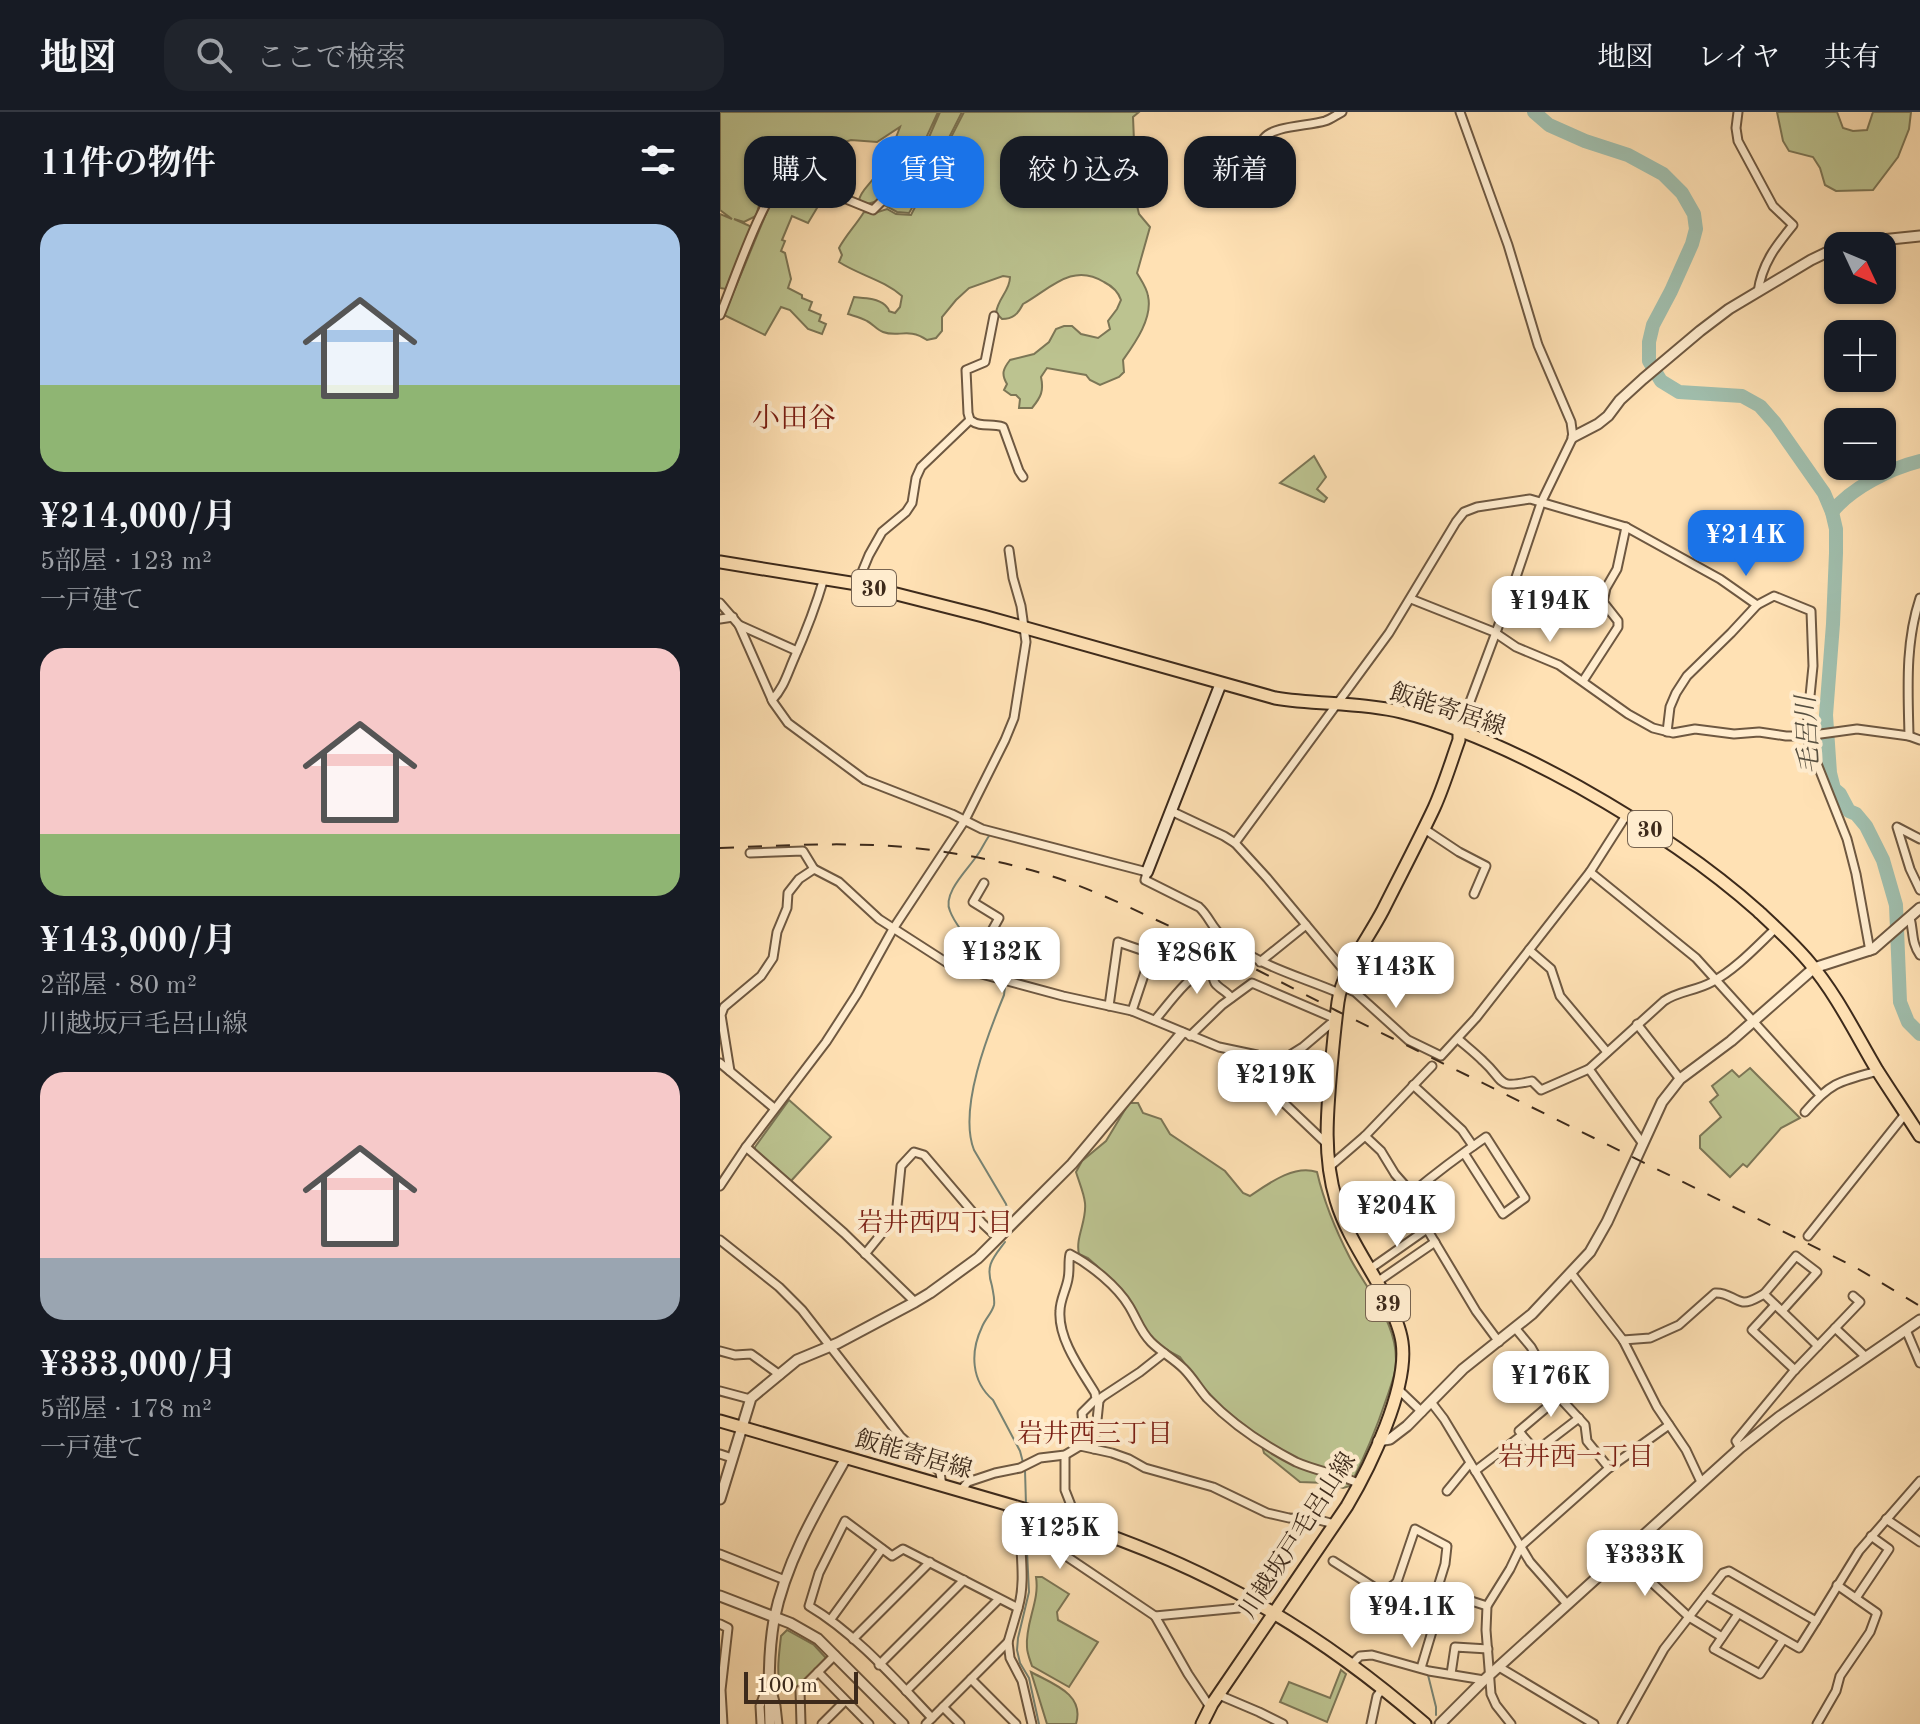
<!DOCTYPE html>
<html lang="ja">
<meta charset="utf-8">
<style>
body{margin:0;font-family:"Old Standard TT","Noto Serif JP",serif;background:#20242c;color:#f1f3f6;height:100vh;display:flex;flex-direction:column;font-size:30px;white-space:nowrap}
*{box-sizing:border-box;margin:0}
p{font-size:26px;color:#9ea1a6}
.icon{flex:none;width:44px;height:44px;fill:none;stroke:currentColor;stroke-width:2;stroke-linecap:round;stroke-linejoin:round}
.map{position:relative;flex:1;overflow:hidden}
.side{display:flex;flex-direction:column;background:#171b24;width:720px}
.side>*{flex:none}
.guide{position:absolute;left:24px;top:24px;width:760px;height:72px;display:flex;gap:16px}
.needle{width:52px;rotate:134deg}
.controls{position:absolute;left:1104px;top:120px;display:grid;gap:16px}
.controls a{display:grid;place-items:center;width:72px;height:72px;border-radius:16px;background:#171b24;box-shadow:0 2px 6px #0004;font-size:40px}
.scale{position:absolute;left:24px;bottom:20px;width:114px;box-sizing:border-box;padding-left:8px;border:4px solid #3d2a1b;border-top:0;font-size:22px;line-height:28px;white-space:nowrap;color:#3d2a1b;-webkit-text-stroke:6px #ffecce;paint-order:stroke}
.price{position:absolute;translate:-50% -68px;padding:0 18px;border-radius:16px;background:#fff;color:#222;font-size:26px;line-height:52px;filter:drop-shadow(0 2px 4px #0008)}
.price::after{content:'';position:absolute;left:50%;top:48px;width:24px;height:18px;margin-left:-12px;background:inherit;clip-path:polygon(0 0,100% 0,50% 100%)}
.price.on{background:#1a73e8;color:#fff}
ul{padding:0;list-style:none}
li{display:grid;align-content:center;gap:16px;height:424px;padding:0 40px}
li span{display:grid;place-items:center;height:248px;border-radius:24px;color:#555}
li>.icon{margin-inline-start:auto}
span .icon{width:144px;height:144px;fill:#fffc;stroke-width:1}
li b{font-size:34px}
h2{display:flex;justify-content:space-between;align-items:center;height:96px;padding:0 40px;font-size:34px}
.chip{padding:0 28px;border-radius:24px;background:#171b24;box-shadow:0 2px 6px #0004;font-size:28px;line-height:72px}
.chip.on{background:#1a73e8;color:#fff}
header{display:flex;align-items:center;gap:48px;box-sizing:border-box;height:112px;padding:0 40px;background:#171b24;border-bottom:2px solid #363941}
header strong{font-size:38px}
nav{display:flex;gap:44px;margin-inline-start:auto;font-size:28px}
.search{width:560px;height:72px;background:#20242c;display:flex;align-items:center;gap:20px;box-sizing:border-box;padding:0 28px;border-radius:24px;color:#9ea1a6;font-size:30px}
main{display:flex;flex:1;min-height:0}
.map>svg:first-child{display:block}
.green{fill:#bcc390;stroke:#7c7656;stroke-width:2}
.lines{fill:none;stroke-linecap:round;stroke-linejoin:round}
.stream{stroke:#788373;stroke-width:2}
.river{stroke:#a0bead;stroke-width:14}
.minor-casing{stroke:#6e5841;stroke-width:11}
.tertiary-casing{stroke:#6e5841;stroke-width:13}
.secondary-casing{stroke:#3d2a1b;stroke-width:14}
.primary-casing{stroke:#3d2a1b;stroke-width:15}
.minor{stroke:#ffecce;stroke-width:7}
.tertiary{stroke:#ffecce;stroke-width:9}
.secondary{stroke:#ffecce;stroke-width:10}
.primary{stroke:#ffe1b4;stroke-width:11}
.rail{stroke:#3d2a1b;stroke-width:2;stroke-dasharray:14 14;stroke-linecap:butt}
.labels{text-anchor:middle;stroke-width:8;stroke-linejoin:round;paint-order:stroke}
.shield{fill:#ffecce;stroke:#776451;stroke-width:2}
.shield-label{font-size:22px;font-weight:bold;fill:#3d2a1b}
.street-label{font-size:24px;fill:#3d2a1b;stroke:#ffecce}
.water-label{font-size:26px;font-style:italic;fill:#564f40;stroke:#ffecce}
.neighbourhood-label{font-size:26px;fill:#7a1f14;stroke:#ffecce}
.quarter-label{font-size:28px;fill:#7a1f14;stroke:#ffecce}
</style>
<header>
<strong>地図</strong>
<div class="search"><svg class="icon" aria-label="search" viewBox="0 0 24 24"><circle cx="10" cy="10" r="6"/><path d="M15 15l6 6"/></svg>ここで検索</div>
<nav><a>地図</a><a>レイヤ</a><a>共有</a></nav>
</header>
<main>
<section class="side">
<h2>11件の物件<svg class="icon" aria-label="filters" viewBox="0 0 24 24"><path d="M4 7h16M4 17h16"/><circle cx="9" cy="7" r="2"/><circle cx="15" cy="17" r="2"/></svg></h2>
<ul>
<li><span style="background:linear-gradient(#a9c7e8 65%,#8fb573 0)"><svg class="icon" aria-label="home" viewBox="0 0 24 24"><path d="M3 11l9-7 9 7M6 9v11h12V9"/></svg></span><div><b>¥214,000/月</b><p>5部屋 · 123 m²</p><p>一戸建て</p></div></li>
<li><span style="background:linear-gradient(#f6c9c9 75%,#8fb573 0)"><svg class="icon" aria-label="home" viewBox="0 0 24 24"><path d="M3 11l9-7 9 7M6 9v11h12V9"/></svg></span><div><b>¥143,000/月</b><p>2部屋 · 80 m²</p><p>川越坂戸毛呂山線</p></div></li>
<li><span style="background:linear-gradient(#f6c9c9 75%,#9aa5b1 0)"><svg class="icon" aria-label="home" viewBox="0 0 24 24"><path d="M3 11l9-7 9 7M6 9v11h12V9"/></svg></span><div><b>¥333,000/月</b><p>5部屋 · 178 m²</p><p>一戸建て</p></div></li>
</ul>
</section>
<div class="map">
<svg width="1200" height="1612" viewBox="0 0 1200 1612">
<rect width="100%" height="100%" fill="#ffe1b4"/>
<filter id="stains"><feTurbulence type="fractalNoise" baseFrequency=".0025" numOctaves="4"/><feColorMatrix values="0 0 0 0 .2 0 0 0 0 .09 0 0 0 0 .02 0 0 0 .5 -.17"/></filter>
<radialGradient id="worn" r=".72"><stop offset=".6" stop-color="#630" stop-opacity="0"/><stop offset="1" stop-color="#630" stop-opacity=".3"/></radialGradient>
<g class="green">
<path d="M0,0H218L206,26L202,41L220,0H242L202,79L189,101L177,100L166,94L189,71L196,54C185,71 168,88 147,92L139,88C141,79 148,74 153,67C165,50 174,33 180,15L157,30L131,28L98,38H84L67,44V57L42,83L36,104L24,110L14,107L32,115L6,177L0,176V102L12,107L0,98Z"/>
<path d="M244,0H419L413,5L414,29L405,42V62L415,85L419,102L430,115L417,161C421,168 427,176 428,184C433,206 415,231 403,248L404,260L399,265L380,273L370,268L366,263L327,256L321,265C324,279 321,285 312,296H299L300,287L296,283H291L284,278L287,272C281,262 283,257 290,248L314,242L329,230L336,217L344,214H352L361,222L378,226L390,217L388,209L397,197L401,188C398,179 392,174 384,170C352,150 330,177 303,192C298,202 293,207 282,207L276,201C278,186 290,179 290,165L283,164L249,176L236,188L222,205V219L216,226L207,228C188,215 178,226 163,220C157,218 153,212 147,209C142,206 134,204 128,202L134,185C144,186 157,186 165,193C174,202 163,197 175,201L180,195L182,184C164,168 139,163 119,150L122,143L119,136C126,123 136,113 144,100L155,101L167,97L176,102L191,103Z"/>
<polygon points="1057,0 1117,0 1123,16 1133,19 1147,18 1153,0 1191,0 1189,17 1178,45 1153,78 1116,79 1105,73 1100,56 1093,45 1069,39 1063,29"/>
<polygon points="105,64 109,76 88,111 72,104 62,128 65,129 61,139 65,141 71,167 68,176 82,183 82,186 92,190 89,198 101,203 99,209 106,212 102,222 88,217 70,198 61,195 45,223 4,203 53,85 67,69"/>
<polygon points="594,344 606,365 597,377 607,386 604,390 560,371"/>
<polygon points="1030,956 1080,1006 1061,1016 1027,1055 1023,1052 1010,1065 980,1036 980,1024 1001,1005 990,990 998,983 992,974 1012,958 1019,965"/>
<polygon points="69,988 111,1025 71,1069 35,1038 35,1035"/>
<path d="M409,991H418L423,1001L441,1007L450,1022L505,1059L523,1081L530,1084C548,1072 574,1052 597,1060C604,1090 616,1119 630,1146C649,1182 682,1215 675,1259C673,1269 669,1279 666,1288C656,1318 644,1346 630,1374L623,1376L607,1371L580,1370L544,1341L540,1326L504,1297L478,1270L460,1245L445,1237L431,1225L422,1213L415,1197L407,1185L377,1154L368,1146L359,1142C355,1126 367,1109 365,1091C364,1081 359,1070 356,1060L362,1049L386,1029Z"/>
<path d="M316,1465H322L349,1482L337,1500L338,1508L378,1530L349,1575L312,1554C310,1548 307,1541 307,1535C305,1511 320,1489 316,1465Z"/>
<path d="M67,1518L94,1533L106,1546L76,1578L61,1579C56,1560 59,1543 61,1524Z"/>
<polygon points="621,1558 626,1562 607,1610 560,1590 569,1570 610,1586"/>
<path d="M311,1560C333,1572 365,1582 356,1612H327Z"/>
</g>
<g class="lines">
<g class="stream">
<path d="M252,837C247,823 235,813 230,799C222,782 247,758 256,745C261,739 264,731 269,724"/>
<polyline points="263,852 273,855"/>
<path d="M285,875L284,883C268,922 238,997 254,1038L286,1092L290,1107"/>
<path d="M285,1130C273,1146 265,1153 272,1174C273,1180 275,1187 274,1193C272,1201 265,1207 262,1215C250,1240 251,1269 273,1288L300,1339L305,1358L306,1393"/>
<polyline points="306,1419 309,1480 298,1526 297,1538 300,1551 309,1566 319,1612"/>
<polyline points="708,1563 716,1595 716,1603"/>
</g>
<g class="river">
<polyline points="814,0 829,13 865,29 908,43 943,62 962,81 974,102 976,117 972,132 951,179 933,213 929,230 929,249 941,269 959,280 1022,284 1040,294 1055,311 1104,381 1112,400 1116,417 1116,441 1113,512 1106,603 1110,661 1114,677 1120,682 1129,699 1136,702 1146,714 1163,748 1176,793 1180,890 1188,910 1200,922"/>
<path d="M1112,400C1131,376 1171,356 1200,349"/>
</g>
<g class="minor-casing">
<g id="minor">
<path d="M1018,0L1016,16L1018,29L1053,94L1073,113C1056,134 1042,151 1038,180"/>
<path d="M544,26C553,14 588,14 605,9C611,7 616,3 622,0"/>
<path d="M0,203C12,175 42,84 63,69C75,60 90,58 104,55L116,83L153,98L166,85L186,71"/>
<path d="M274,204L265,250L246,258L248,301L250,308C261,316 271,311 283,315L299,359L303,365"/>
<polyline points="137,472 149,443 162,420 186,400 192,391 196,366 201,355 250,308"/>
<polyline points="691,487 774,520 796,535 839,553 908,602 933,616 953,621 975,617 1014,622 1039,620 1066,624 1086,624 1137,617 1189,624 1200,628"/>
<path d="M0,491L19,513L53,590L68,611L145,668L232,702L262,717L427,760L425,768L479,795C489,804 492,816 502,824C539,855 577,863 619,881"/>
<polyline points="0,507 13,505"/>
<polyline points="19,513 77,539"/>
<polyline points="863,569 898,515 898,509 883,490 886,476 897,457 906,415"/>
<path d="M52,588C63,577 67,563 73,549C85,522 96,494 104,466"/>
<polyline points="739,619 790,483 821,391 853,325 851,310 818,233 788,133 740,0"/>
<polyline points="947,620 950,595 956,581 967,564 1011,521 1037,493"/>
<path d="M1189,624C1188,577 1185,531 1200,486"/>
<polyline points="451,699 504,724 515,731 547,766 627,862"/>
<polyline points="703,716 739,740 766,754 754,782"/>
<polyline points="1200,727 1177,715 1190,757 1200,778"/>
<polyline points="515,731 669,521 736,410 744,400 757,395 810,387 906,415 1000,467 1037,493 1054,484 1091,499 1093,554 1086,624 1127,727 1136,762 1150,839"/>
<polyline points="30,741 83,739 94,757"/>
<polyline points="870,760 976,846 1100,983"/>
<path d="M1190,806C1194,821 1191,830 1200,843"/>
<polyline points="809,838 831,857 840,884 887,940"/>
<polyline points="540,850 586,813"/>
<polyline points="250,858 279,806 253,790 264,771"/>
<polyline points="621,874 635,880 688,928 721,944 756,906 870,760 907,702"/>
<polyline points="389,894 398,830 427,840 430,845 412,899"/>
<path d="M435,908C447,894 471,860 488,857C494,862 492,865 495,871C499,877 507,879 511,886"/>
<polyline points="917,912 960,967"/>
<polyline points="470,924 502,893 532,871 616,907 583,935 548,957"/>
<path d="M738,927C746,934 755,941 763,949C786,970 776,977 812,969L821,978L869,957L944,889C958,879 976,879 992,870C1016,857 1036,835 1056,816"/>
<polyline points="0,951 54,996"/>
<polyline points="869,957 923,1032"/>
<polyline points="10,959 1,903 4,895 41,864 53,846 57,820 67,796 68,781 79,767 94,757 119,770 159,807 232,854 343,884 412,899 499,935 537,943 546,950 549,963 564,991 607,1032"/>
<polyline points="693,973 742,1018 753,1034"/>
<path d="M1085,1000C1111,970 1120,969 1158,959"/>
<polyline points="645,1024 661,1039 675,1062 697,1087 707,1117 756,1199 779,1230"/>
<polyline points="26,1035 124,1121 195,1190"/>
<polyline points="608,1056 645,1024 712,954"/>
<polyline points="0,1074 26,1035 106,930 137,882 173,817 245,708 285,628 294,606 306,530 301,494 293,466 289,438"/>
<path d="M692,1081C716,1061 740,1043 766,1025L805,1086L783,1102L744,1041"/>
<polyline points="1088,1124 1186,1001"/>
<polyline points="0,1128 59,1175 82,1198 180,1324 220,1360 222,1374"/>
<polyline points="145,1142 176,1104 181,1054 194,1040 204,1043 262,1111 278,1126"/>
<polyline points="650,1157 707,1117"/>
<polyline points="851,1161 903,1228 937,1295 966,1338 981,1370"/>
<polyline points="657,1170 715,1130"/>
<polyline points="1055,1193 1032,1218 1075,1258"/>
<polyline points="1062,1199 1097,1160 1076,1144 1044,1182 1098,1234"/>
<polyline points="1115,1216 1146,1245"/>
<polyline points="796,1217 811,1235 839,1285 865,1313 867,1329 889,1356"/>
<polyline points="1186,1218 1200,1251"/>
<path d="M903,1228L930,1226L959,1213L995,1181C1007,1180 1013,1188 1023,1190C1030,1191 1038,1185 1044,1182"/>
<polyline points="0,1239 15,1243 31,1242 60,1263"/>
<polyline points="678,1277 702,1300"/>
<polyline points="0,1279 30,1287"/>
<polyline points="711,1290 724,1307 810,1450 847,1492"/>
<polyline points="802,1323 816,1339 859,1306"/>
<path d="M360,1334L364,1322L362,1301L376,1287L375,1281C361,1258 338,1227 340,1199C340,1188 346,1178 348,1167C350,1158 348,1150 350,1142C371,1153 397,1174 409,1194C417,1207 420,1219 431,1230C441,1240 454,1247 464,1257C473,1266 479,1277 487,1286C513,1313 543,1333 576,1350C596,1359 619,1362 640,1372"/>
<polyline points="1020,1336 1016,1329 1073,1260 1140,1190 1133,1184"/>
<polyline points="374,1337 379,1289 382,1285 420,1260 444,1241"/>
<polyline points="0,1342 12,1346"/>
<polyline points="345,1343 345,1378 354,1401 352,1411"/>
<polyline points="755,1359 802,1323 799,1319 839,1285"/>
<polyline points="240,1379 248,1370 275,1361 300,1356 320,1346 345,1343 360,1334 392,1341 409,1347 425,1356 493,1375 547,1401 569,1406 599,1408 614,1412"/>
<polyline points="727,1379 750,1351"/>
<polyline points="290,1393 288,1404 291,1407 435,1504 468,1562 490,1595"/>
<polyline points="1166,1407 1200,1430"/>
<polyline points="0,1442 65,1468"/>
<polyline points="902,1443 969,1505 1002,1525"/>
<polyline points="613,1449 663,1481 677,1470 695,1417 727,1434 725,1452 717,1478 767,1494"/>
<polyline points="986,1483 1079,1536 1096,1509"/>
<polyline points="1136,1486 1169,1437 1151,1424"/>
<path d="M298,1496C306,1470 300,1441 300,1414"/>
<polyline points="1018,1502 994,1537 1040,1562 1063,1528"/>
<polyline points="435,1504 519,1496 527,1485"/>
<polyline points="111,1507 162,1437"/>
<polyline points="0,1512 8,1516 1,1578 3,1612"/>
<polyline points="133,1527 210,1450"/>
<polyline points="632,1552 640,1544 652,1543 709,1559 764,1568"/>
<polyline points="159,1553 244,1468"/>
<polyline points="779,1555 874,1612"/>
<polyline points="701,1556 717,1503"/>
<polyline points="98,1560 149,1612"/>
<polyline points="731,1562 735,1535 768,1537"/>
<polyline points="251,1567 296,1612"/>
<polyline points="52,1579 56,1594 58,1612"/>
<polyline points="186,1579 279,1487"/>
<polyline points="499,1583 539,1600 563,1612"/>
<polyline points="223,1595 240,1612"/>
<path d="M212,1606C174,1566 136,1522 89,1494L99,1461L125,1409L172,1444L183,1437L298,1496L288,1530L290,1546L302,1569L312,1612"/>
<polyline points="41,1612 40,1594 47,1574"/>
<polyline points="81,1612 80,1578 115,1543"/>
<polyline points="102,1612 125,1589"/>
<polyline points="206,1612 288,1530"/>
<polyline points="651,1612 657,1584 663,1576"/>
<polyline points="791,1612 776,1593 771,1582 766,1518 767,1494 790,1457 801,1434 889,1356 949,1313"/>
<polyline points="902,1612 944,1537 1003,1461 1009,1459 1096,1509 1139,1439 1200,1369"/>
<polyline points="1097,1612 1116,1579 1120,1564 1150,1520 1157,1501 1117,1473"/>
</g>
</g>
<g class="tertiary-casing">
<g id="tertiary">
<polyline points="1120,134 1132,131 1200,124"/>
<polyline points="853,325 878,312 888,304 900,288 923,267 980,219 1009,197 1091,148 1118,135"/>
<polyline points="658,1329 670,1327 687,1314 743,1257 812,1202 870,1140 887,1110 942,990 960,967 1011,929 1094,856 1153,837 1200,796"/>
<polyline points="0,1387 31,1286 77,1248 118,1231 195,1190 210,1181 258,1146 352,1052 462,921"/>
<polyline points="0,1484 70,1511 98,1527 183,1612"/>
<path d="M50,1612C49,1577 48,1542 54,1508C66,1449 97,1397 126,1346"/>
<polyline points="720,1612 764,1568 1020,1336 1059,1305 1200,1208"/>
</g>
</g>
<g class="secondary-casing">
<polyline id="secondary" points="427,760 501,571"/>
</g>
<g class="primary-casing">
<g id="primary">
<path d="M0,450L137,472L263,504L555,586C596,593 640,590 681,600C743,615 803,644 859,675C923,711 983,750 1038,799C1055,815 1074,832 1089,850C1117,883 1135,921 1157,958C1171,980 1186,1002 1200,1024"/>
<path d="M0,1309L352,1411C489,1455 597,1518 705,1612"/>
<path d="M482,1612L492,1592L627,1394C650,1355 689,1275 682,1230C680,1216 674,1203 668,1190C651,1156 627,1125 616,1088C603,1045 607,1001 611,956C613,934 615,912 618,890C622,859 648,827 663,798C680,764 698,730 714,696C724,674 731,650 739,628V619"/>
</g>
</g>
<use href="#minor" class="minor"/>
<use href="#tertiary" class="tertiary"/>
<use href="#secondary" class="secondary"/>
<use href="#primary" class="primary"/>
<path class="rail" d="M0,736C75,733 150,728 225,740C266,746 309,756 349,770C387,784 423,802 460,819C512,845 565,872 617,899L1135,1155L1200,1194"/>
</g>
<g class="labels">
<g class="shield">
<rect x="132" y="458" width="44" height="36" rx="6"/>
<rect x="908" y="699" width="44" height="36" rx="6"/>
<rect x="646" y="1173" width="44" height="36" rx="6"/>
</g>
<g class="shield-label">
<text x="154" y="484">30</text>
<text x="930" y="725">30</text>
<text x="668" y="1199">39</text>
</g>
<g class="street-label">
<text transform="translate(728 597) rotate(18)" y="8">飯能寄居線</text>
<text transform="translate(194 1342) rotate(16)" y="8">飯能寄居線</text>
<text transform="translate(577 1423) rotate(-57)" y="8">川越坂戸毛呂山線</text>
</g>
<g class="water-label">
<text transform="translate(1087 623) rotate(-93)" y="9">毛呂川</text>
</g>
<g class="neighbourhood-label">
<text x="215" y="1119">岩井西四丁目</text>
<text x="375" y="1330">岩井西三丁目</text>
<text x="856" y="1353">岩井西一丁目</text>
</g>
<g class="quarter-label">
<text x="74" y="315">小田谷</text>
</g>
</g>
<rect width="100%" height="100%" filter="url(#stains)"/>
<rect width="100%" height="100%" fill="url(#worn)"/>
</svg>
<div class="controls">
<a><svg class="needle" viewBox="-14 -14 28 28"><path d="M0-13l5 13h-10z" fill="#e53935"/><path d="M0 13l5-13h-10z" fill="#9ea1a6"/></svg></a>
<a>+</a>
<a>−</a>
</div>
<div class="scale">100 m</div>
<b class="price on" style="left:1026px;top:466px">¥214K</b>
<b class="price" style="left:830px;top:532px">¥194K</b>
<b class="price" style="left:282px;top:883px">¥132K</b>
<b class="price" style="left:477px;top:884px">¥286K</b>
<b class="price" style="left:676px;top:898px">¥143K</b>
<b class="price" style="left:556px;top:1006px">¥219K</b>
<b class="price" style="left:677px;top:1137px">¥204K</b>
<b class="price" style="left:831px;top:1307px">¥176K</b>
<b class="price" style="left:340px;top:1459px">¥125K</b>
<b class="price" style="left:925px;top:1486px">¥333K</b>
<b class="price" style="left:692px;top:1538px">¥94.1K</b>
<div class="guide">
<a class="chip">購入</a>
<a class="chip on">賃貸</a>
<a class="chip">絞り込み</a>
<a class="chip">新着</a>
</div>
</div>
</main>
